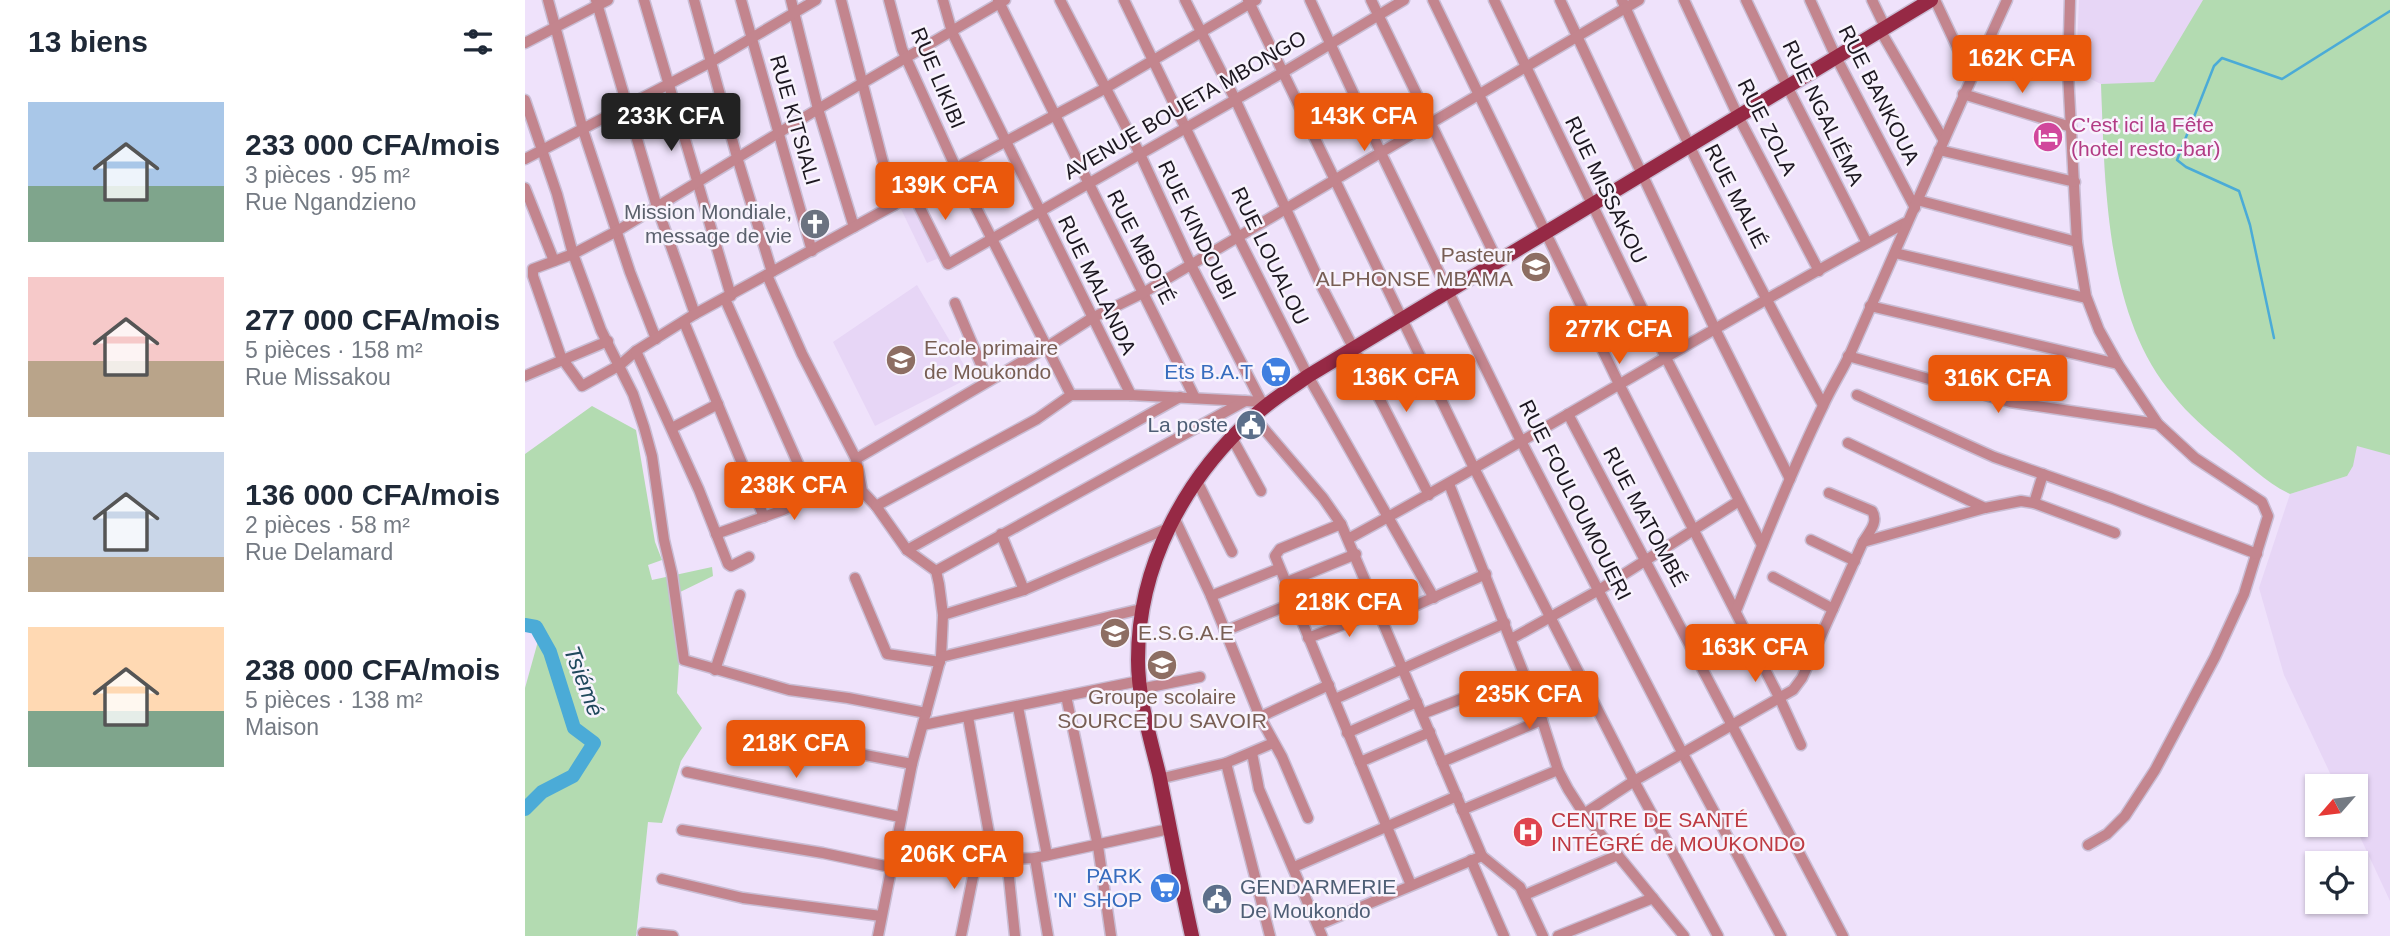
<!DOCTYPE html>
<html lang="fr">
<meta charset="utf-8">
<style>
body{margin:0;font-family:Helvetica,sans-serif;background:#f2f2f3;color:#1f2937;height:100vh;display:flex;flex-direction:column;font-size:26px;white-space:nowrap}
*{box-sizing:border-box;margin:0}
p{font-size:23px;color:#747a83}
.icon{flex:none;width:38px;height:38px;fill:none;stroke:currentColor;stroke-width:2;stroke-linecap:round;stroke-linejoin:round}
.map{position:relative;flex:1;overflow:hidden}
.drawer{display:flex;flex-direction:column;background:#fff;width:525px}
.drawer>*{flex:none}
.needle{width:46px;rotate:242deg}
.tools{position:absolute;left:1780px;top:774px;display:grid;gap:14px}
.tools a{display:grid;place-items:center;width:63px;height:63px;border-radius:0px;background:#fff;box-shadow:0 2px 5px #0004;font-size:35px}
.price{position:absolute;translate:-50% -60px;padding:0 16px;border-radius:7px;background:#ea580c;color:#fff;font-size:23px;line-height:46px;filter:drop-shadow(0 2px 4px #0008)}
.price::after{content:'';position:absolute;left:50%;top:42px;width:21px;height:16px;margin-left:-10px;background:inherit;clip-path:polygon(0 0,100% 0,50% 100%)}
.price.on{background:#222;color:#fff}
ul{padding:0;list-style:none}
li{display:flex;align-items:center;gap:21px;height:175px;padding:0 28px}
li span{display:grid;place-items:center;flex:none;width:196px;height:140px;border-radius:0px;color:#555}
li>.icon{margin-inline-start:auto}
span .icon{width:84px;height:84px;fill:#fffc;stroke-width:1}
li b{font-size:30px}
h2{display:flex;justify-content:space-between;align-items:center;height:84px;padding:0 28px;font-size:30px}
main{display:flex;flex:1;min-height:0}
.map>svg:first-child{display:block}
.built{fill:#e7d6f6}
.green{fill:#b3dbb1}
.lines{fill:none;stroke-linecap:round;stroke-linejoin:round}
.stream{stroke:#4babd7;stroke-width:2.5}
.river{stroke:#4babd7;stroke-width:14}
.minor-casing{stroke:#c9bdd4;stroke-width:13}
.major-casing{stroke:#c9bdd4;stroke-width:17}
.minor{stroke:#c3858e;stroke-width:10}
.major{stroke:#962945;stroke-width:14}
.labels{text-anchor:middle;stroke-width:5;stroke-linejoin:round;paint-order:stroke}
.street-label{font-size:21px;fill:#1c1720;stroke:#f8f3fd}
.hotel-label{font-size:21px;fill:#b23c85;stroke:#f8f3fd;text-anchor:start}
.worship-label{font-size:21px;fill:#5b616d;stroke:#f8f3fd;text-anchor:end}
.education-label{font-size:21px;fill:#785e54;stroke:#f8f3fd;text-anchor:start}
.shop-label{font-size:21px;fill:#366cbe;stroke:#f8f3fd;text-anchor:end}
.service-label{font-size:21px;fill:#4e5e75;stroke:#f8f3fd;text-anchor:end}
.health-label{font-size:21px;fill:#be3a42;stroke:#f8f3fd;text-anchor:start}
.water-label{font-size:23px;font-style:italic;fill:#20495d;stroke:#f8f3fd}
</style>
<main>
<section class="drawer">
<h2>13 biens<svg class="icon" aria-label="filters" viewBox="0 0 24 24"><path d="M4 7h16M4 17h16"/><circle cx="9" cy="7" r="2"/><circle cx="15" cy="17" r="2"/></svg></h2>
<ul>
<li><span style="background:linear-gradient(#a9c7e8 60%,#7fa58c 0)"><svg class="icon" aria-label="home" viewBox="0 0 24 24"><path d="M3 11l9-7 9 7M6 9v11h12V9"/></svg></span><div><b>233 000 CFA/mois</b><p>3 pièces · 95 m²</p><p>Rue Ngandzieno</p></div></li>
<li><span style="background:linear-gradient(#f6c9c9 60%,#b9a48a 0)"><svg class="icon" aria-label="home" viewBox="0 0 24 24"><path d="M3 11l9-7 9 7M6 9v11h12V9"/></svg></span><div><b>277 000 CFA/mois</b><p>5 pièces · 158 m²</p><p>Rue Missakou</p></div></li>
<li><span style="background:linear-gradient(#c9d6e8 75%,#b9a48a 0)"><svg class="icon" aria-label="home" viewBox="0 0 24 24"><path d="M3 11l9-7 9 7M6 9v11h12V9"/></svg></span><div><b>136 000 CFA/mois</b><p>2 pièces · 58 m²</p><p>Rue Delamard</p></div></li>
<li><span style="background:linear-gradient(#ffd9b3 60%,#7fa58c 0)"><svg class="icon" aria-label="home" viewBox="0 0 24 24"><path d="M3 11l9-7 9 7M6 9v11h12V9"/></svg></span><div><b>238 000 CFA/mois</b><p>5 pièces · 138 m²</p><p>Maison</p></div></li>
</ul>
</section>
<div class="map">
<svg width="1865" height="936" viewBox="0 0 1865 936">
<rect width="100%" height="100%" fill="#efe2fb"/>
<g class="built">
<polygon points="1554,0 1865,0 1865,901 1829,824 1830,786 1811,786 1759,675 1734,588 1765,494 1822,476 1603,308 1590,250 1580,180 1576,84 1551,72"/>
<polygon points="390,198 414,258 402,263 375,207"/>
<polygon points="392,285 446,377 350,426 308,342"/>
</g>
<g class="green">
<path d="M1678,0H1865V455L1832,446L1828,466L1822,476L1765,494C1741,483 1722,463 1701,446C1683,431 1663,414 1648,395C1580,316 1580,183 1576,84L1629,82Z"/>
<polygon points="67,406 111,430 130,542 137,560 123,565 127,580 187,567 188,576 147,596 156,633 152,693 177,728 156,761 137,823 123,822 111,936 0,936 0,688 15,634 0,625 0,454"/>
</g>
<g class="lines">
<polyline class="stream" points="1749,338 1725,225 1714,191 1661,167 1652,160 1689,66 1697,58 1757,79 1865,11"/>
<polyline class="river" points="0,625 11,627 25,652 49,728 69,743 48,776 17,792 0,809"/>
<g class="minor-casing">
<g id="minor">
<polyline points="23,0 58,130 105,272 131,339"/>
<polyline points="71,0 132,207 170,314"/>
<polyline points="119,0 206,296"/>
<polyline points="169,0 212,157 247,272"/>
<polyline points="216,0 287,251"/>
<polyline points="266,0 293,109 329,227"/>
<polyline points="316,0 369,205"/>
<polyline points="364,0 377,49 431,168 546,395"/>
<polyline points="418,0 427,32 606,395"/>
<polyline points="473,0 670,398"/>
<polyline points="480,0 293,109 92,231 48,254 8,269 8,276 36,357 57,386 95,365 111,351 170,314 369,205 431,168 579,89 731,0"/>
<polyline points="535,0 615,154 666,265 736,401"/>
<polyline points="599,0 713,237 783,376 909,598"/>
<polyline points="660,0 710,99 798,289 904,495"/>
<polyline points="723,0 949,468 1109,781 1193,936"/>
<polyline points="785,0 856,153 996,441 1158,754 1256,936"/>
<polyline points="846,0 973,262"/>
<polyline points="908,0 1094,384 1255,699 1276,745"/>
<polyline points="969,0 1140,356 1237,545"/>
<polyline points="1035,0 1190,329 1265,479"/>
<path d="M1097,0C1158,138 1226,273 1298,405"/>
<polyline points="1159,0 1213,116 1294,271"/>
<polyline points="1221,0 1262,86 1342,243"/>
<polyline points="1285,0 1311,57 1390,208"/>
<polyline points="1347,0 1360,27"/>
<polyline points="1410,0 1446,77"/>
<polyline points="1545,0 1543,73 1552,242 1561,296 1574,330 1593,364 1633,424 1670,458 1737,502 1743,516 1719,594 1690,657 1630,770 1600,816 1582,834 1563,845"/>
<polyline points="1355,30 1418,139"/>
<polyline points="0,43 83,0"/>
<polyline points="1462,44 1543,73"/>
<polyline points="1438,94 1546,127"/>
<polyline points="0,100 32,194 48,254 76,330 108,394 119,427 127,456 139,540 147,574 159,660 264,690 323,698 401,713"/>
<polyline points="1414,150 1550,182"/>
<polyline points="0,159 186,62 291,0"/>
<polyline points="0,188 29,261"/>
<polyline points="388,194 423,264 757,73 879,0"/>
<polyline points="1392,200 1552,242"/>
<polyline points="1370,253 1561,298"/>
<polyline points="242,275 277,354 331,459 337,491 351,506 382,550 411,571 414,584 418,615 416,657 387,764 353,936"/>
<polyline points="200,299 287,495"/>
<polyline points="430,303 463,381"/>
<polyline points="1345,306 1593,364"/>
<polyline points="159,322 239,517"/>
<polyline points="111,351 174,490 203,564 206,566 224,557"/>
<polyline points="1323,356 1485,402 1633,424"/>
<polyline points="0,376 83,341"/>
<polyline points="1332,395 1469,457 1586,498 1732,554"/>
<polyline points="1043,414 1318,936"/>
<polyline points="728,416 798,498 816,524 957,856 995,887 1018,936"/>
<polyline points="147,428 193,404"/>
<polyline points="707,438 736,491"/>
<polyline points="1323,443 1460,508"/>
<polyline points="331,459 522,347 567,318 618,293 713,237 1114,0"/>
<polyline points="672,481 707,552"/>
<polyline points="924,484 1017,720 1033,770 1043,789 1059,814 1159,936"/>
<path d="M1304,493L1347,511C1354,522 1344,532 1338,542"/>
<polyline points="1509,503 1518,474"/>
<polyline points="351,506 512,419 546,395 606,395 739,402"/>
<polyline points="649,517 686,596 735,717 757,757 783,818"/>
<polyline points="816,524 755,549 750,556 886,885"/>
<polyline points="191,534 258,510 333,475"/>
<polyline points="476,534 499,590"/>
<path d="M823,539C1011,437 1192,323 1380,223"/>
<polyline points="1286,540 1330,561"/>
<polyline points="382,550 655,397"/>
<polyline points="411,571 720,401"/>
<polyline points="1248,577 1308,609"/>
<polyline points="330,578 362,654 415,662"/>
<polyline points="760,583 831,554"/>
<polyline points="686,596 753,569"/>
<path d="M1211,611C1238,542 1266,472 1298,406C1306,388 1317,371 1325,354C1377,236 1428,118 1482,0"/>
<polyline points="418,615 499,590 641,529"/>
<polyline points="858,620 961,574"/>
<polyline points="700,631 768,603"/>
<polyline points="783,638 854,611"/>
<polyline points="986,639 1074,590 1214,501"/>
<polyline points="416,657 616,609"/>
<polyline points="190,670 215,595"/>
<polyline points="615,689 675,677"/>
<polyline points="541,696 573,846 586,936"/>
<polyline points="810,699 980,623"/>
<polyline points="493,707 522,855"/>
<polyline points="897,714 998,675"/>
<polyline points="443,717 468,856"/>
<polyline points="735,717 804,685"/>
<polyline points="398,725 614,681"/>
<polyline points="822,733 892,702"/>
<polyline points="277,743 387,764"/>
<polyline points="727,753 734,789 797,936"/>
<polyline points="835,762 905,732"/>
<polyline points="917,762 1017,720"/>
<polyline points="701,763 745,936"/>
<polyline points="162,772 375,817"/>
<polyline points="634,779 701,763 748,743"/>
<polyline points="937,810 1033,770"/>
<polyline points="1059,814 1109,781 1268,690 1277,678 1338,542 1460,508 1496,501 1509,503 1590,533"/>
<polyline points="157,830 298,853 365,867"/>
<polyline points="371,837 482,859 510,858 644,829"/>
<polyline points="510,858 523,936"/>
<polyline points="482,859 490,936"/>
<polyline points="946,860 979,936"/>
<polyline points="769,867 932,796"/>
<polyline points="137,879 218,898 356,916"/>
<polyline points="1000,895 1093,855"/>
<polyline points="793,925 957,856"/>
<polyline points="118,933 148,936"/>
<polyline points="436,936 453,852"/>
<polyline points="1033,936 1128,898"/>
</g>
</g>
<g class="major-casing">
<path id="major" d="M667,936C655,882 645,828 634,774C625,737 613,698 613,660C613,566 659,479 728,417C744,401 765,389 783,376L1406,0"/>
</g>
<use href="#minor" class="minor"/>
<use href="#major" class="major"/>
</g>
<defs>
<g id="hotel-disc" transform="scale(1.575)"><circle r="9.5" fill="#d1479c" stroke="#f8f3fd"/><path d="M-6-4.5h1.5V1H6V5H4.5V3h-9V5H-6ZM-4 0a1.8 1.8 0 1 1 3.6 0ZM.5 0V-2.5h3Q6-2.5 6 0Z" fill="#fff"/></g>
<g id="church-disc" transform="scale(1.575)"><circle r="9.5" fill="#6b7280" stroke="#f8f3fd"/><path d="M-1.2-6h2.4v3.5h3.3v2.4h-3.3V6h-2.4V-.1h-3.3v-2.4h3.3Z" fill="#fff"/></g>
<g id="school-disc" transform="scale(1.575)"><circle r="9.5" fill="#8d6e63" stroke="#f8f3fd"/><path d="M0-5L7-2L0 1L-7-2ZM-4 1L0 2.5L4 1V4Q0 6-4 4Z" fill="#fff"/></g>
<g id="supermarket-disc" transform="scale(1.575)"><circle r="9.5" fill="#3f7fe0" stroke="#f8f3fd"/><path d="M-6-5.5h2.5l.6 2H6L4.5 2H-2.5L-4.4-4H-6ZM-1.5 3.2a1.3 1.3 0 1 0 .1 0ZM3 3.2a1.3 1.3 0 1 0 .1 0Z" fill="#fff"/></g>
<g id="civic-disc" transform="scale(1.575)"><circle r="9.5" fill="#5c6f8a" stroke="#f8f3fd"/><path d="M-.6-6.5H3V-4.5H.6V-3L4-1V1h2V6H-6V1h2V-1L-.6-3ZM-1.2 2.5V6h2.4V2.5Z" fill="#fff"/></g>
<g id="hospital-disc" transform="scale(1.575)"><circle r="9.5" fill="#e0444e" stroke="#f8f3fd"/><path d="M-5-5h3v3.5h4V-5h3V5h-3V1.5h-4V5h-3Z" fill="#fff"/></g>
</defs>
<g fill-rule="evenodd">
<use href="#hotel-disc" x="1523" y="137"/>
<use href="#church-disc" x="290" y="224"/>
<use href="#school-disc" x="1011" y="267"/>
<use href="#school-disc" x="376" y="360"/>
<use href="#supermarket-disc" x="751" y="372"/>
<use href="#civic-disc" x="726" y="425"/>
<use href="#school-disc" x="590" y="633"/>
<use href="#school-disc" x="637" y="665"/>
<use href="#hospital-disc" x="1003" y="832"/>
<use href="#supermarket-disc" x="640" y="888"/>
<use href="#civic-disc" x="692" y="899"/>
</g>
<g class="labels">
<g class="street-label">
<text transform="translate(413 78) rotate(67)" y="7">RUE LIKIBI</text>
<text transform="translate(1354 95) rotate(63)" y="7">RUE BANKOUA</text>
<text transform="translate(660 105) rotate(-30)" y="7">AVENUE BOUETA MBONGO</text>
<text transform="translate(1298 113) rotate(64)" y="7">RUE NGALIÉMA</text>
<text transform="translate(270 120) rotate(74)" y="7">RUE KITSIALI</text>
<text transform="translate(1242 127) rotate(63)" y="7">RUE ZOLA</text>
<text transform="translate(1081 190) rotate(64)" y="7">RUE MISSAKOU</text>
<text transform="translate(1211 196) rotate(63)" y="7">RUE MALIÉ</text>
<text transform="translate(672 230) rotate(64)" y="7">RUE KINDOUBI</text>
<text transform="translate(616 247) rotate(63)" y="7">RUE MBOTÉ</text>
<text transform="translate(745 256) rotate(64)" y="7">RUE LOUALOU</text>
<text transform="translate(572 285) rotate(64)" y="7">RUE MALANDA</text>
<text transform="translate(1050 500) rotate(63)" y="7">RUE FOULOUMOUERI</text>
<text transform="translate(1120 517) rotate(62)" y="7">RUE MATOMBÉ</text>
</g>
<g class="hotel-label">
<text x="1546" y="132">C'est ici la Fête<tspan x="1546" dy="24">(hotel resto-bar)</tspan></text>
</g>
<g class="worship-label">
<text x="267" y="219">Mission Mondiale,<tspan x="267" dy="24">message de vie</tspan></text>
</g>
<g class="education-label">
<text x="988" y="262" text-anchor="end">Pasteur<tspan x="988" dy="24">ALPHONSE MBAMA</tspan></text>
<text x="399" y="355">Ecole primaire<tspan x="399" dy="24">de Moukondo</tspan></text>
<text x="613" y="640">E.S.G.A.E</text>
<text x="637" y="704" text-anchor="middle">Groupe scolaire<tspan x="637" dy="24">SOURCE DU SAVOIR</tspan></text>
</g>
<g class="shop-label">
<text x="728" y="379">Ets B.A.T</text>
<text x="617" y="883">PARK<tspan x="617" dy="24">'N' SHOP</tspan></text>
</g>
<g class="service-label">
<text x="703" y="432">La poste</text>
<text x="715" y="894" text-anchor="start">GENDARMERIE<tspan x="715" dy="24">De Moukondo</tspan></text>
</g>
<g class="health-label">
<text x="1026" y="827">CENTRE DE SANTÉ<tspan x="1026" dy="24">INTÉGRÉ de MOUKONDO</tspan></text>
</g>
<g class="water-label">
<text transform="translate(59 681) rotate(69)" y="8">Tsiémé</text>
</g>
</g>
</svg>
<div class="tools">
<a><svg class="needle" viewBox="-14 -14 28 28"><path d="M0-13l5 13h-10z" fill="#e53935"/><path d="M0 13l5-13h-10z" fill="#747a83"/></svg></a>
<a><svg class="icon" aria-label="locate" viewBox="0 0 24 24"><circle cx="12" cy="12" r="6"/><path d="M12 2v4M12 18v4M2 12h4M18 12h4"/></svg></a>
</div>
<b class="price" style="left:1497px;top:95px">162K CFA</b>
<b class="price on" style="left:146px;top:153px">233K CFA</b>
<b class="price" style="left:839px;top:153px">143K CFA</b>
<b class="price" style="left:420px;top:222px">139K CFA</b>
<b class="price" style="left:1094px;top:366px">277K CFA</b>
<b class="price" style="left:881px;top:414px">136K CFA</b>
<b class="price" style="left:1473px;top:415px">316K CFA</b>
<b class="price" style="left:269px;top:522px">238K CFA</b>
<b class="price" style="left:824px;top:639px">218K CFA</b>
<b class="price" style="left:1230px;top:684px">163K CFA</b>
<b class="price" style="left:1004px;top:731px">235K CFA</b>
<b class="price" style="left:271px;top:780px">218K CFA</b>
<b class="price" style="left:429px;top:891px">206K CFA</b>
</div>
</main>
